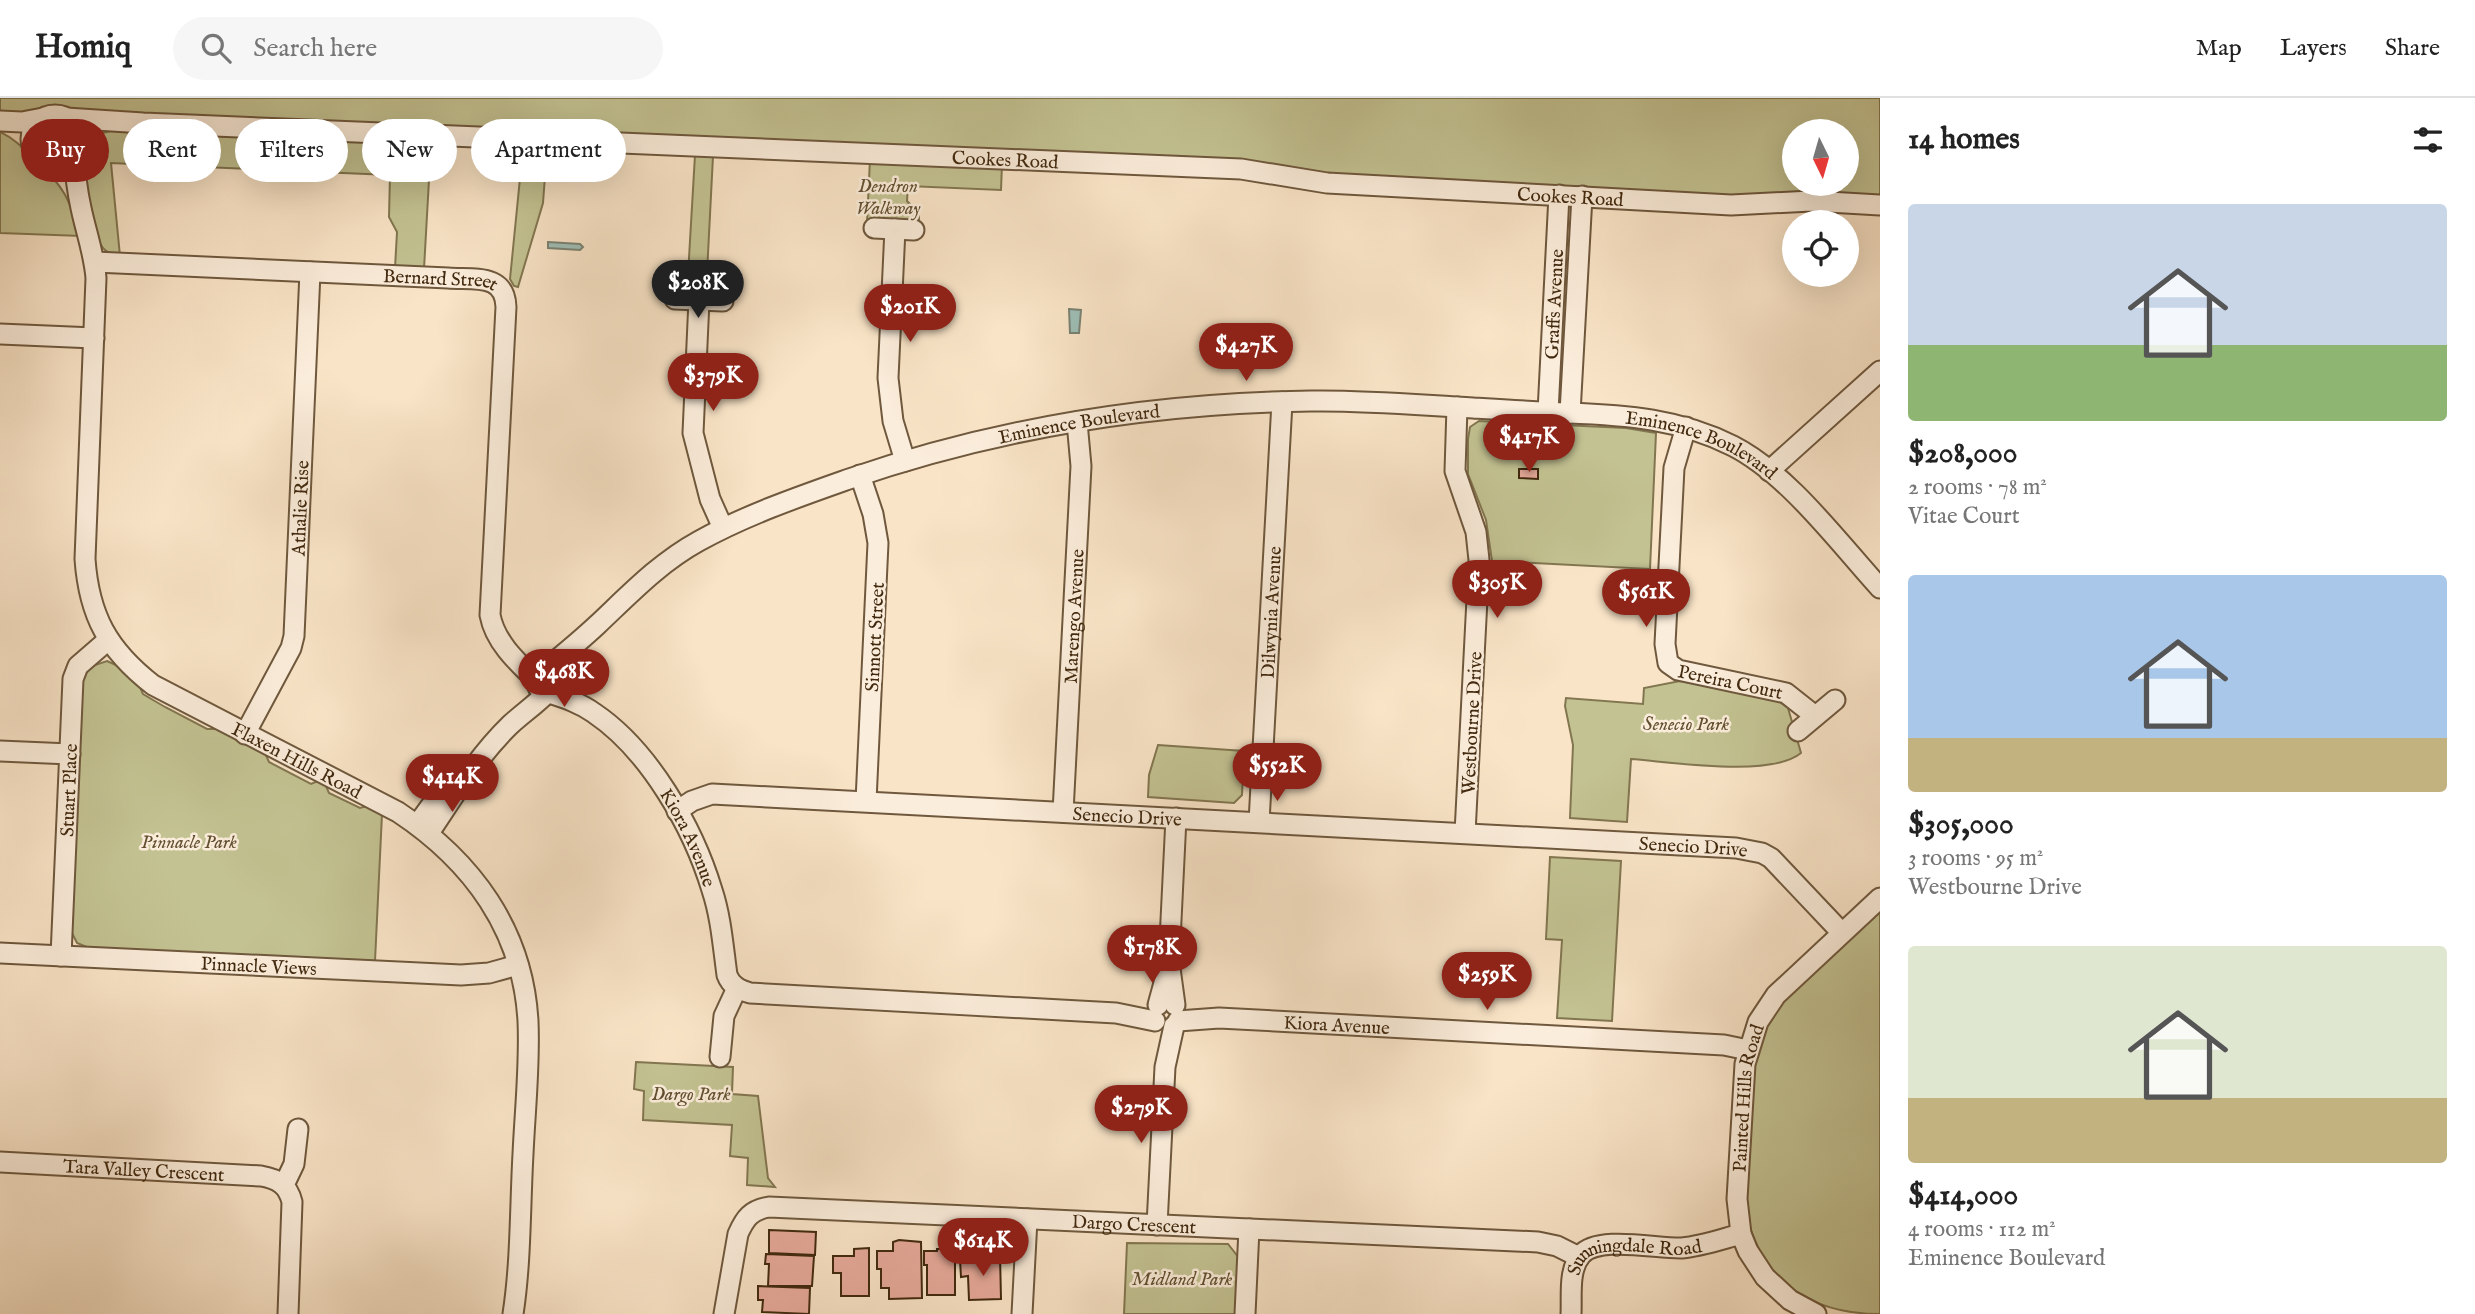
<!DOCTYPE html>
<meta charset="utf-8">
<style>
body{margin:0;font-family:"IM FELL English",serif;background:#f6f6f6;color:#222;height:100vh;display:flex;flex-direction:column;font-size:26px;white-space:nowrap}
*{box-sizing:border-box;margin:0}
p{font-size:23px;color:#767676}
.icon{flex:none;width:38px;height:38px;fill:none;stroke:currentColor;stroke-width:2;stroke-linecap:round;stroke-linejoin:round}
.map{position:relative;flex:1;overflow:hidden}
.details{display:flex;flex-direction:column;background:#fff;width:595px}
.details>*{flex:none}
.guide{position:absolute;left:21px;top:21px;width:665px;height:63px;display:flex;gap:14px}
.needle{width:46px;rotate:175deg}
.controls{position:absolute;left:1782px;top:21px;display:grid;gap:14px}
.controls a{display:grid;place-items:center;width:77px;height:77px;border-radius:50%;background:#fff;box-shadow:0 7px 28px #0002;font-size:35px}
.price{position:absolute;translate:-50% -60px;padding:0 16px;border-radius:24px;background:#8f2418;color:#fff;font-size:23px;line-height:46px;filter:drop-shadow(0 2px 4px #0008)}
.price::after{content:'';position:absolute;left:50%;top:42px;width:21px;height:16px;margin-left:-10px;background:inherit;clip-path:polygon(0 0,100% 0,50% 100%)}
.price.selected{background:#222;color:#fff}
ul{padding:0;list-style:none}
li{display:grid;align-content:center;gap:14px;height:371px;padding:0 28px}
li span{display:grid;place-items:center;height:217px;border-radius:7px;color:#555}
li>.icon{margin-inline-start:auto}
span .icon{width:126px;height:126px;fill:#fffc;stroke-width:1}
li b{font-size:30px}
h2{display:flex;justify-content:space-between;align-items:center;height:84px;padding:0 28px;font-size:30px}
.pill{padding:0 24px;border-radius:32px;background:#fff;box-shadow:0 7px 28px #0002;font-size:24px;line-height:63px}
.pill.selected{background:#8f2418;color:#fff}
header{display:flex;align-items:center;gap:42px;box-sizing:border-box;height:98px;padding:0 35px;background:#fff;border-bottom:2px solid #e0e0e0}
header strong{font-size:33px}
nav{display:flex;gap:38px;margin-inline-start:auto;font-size:24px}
.search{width:490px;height:63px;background:#f6f6f6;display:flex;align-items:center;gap:18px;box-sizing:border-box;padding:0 24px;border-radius:38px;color:#767676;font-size:26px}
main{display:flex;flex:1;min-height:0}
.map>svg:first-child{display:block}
.green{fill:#c3c292;stroke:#827650;stroke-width:2;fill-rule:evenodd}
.water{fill:#9ebeb6;stroke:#798273;stroke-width:2}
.building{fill:#e6a999;stroke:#41290f;stroke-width:2}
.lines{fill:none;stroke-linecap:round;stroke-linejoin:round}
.minor-casing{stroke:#6f583d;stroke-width:23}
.minor{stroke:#fbeddb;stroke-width:19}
.labels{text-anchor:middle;stroke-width:5;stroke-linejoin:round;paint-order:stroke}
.street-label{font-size:19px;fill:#41290f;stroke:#fbeddb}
.park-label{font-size:19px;font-style:italic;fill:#624f30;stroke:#fbeddb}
</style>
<header>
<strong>Homiq</strong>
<div class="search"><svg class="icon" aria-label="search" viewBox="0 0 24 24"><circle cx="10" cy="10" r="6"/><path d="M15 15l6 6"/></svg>Search here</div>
<nav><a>Map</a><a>Layers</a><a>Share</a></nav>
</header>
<main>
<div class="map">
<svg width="1880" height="1216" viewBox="0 0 1880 1216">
<rect width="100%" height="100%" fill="#f9e4c7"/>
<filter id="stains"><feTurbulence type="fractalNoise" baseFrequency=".00286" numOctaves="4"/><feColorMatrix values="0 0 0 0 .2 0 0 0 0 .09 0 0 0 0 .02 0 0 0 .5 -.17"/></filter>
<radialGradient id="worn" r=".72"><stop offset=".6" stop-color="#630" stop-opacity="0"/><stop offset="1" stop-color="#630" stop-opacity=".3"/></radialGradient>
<g class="green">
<path d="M0,0H1880V100L1754,99L59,11L45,13L32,19L0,16ZM1794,33H1846V86H1794Z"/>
<path d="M117,32L431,46L424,171L395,170L397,134L389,119L390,77L111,65L120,158C114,157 109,156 105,152C92,141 77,70 81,53C85,39 104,34 117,32Z"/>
<path d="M0,34C15,41 24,51 35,62C65,89 69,101 81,138L0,135Z"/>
<polygon points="523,50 547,51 543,105 518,189 514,188 510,181"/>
<polygon points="695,57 713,58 706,195 687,194"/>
<polygon points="870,61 1002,66 1001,92 908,88 907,103 919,115 919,126 867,124"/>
<polygon points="1479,323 1626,330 1656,335 1650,471 1492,463 1486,422 1468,376 1468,341 1470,329"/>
<polygon points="107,563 118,568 139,587 143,596 165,609 207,631 217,631 265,655 269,664 311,686 318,683 326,688 329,695 360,710 367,708 382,716 375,863 89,850 77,845 71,833 82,580 92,568"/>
<path d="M1680,583L1777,602L1788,610L1801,655C1770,680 1672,664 1631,661L1627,724L1570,720L1573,647L1565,608L1566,600L1643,606L1644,590Z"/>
<polygon points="1158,647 1244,653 1242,697 1234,705 1148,699 1149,677"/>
<polygon points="1550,759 1621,763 1612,923 1557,920 1562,842 1546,841"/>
<path d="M1880,813V1216C1809,1216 1759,1182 1745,1110L1750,992L1759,941L1780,905Z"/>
<polygon points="636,964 733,969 732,996 758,998 768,1080 775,1089 747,1087 748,1060 730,1058 732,1027 643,1022 644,993 634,991"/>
<polygon points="1127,1145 1228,1146 1239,1160 1237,1216 1124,1216"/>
</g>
<g class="water">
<polygon points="548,144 580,146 583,149 580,152 548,150"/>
<polygon points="1069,211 1081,212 1079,235 1070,235"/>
</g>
<g class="building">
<polygon points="1519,347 1539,348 1539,357 1519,357"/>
<polygon points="1519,371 1538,371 1538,381 1519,380"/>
<polygon points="769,1132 816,1134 815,1157 769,1155"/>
<polygon points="899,1142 921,1144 922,1200 889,1201 889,1190 881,1190 881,1171 877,1171 877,1153 893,1153 893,1144"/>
<polygon points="869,1150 869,1198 841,1198 841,1175 833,1175 833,1158 854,1158 854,1151"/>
<polygon points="937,1151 953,1151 955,1153 955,1197 927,1197 927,1167 924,1167 924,1153 937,1153"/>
<polygon points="766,1156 814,1158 812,1188 768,1188 769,1166 765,1166"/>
<polygon points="987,1157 1000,1157 1001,1201 969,1202 968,1178 961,1179 960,1162 987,1162"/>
<polygon points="758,1188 810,1190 809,1216 762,1214 763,1202 758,1202"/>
</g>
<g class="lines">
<g class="minor-casing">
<g id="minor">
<circle cx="55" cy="41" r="24"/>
<path id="s1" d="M66,20L143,25L1241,71L1327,85L1731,107L1811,103L1880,107"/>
<polyline points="0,23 22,24 43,20"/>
<path id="s2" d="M74,55C75,74 77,92 81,110C86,134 94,155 96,180L85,461C89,518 108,552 153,587L398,714C472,763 523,832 528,923C530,967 525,1012 523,1056C520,1109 521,1164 513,1216"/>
<polyline points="874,130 914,132"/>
<polyline points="895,131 888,280 893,323 905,363"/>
<path id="s3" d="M95,164L448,180C474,182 505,175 506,209L490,517C495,544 517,564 536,582"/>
<polyline points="675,201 723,203"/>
<polyline points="699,202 693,335 710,401 723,430"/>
<polyline points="0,236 94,240"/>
<polyline points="1457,309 1455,373 1476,434 1479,462 1465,735"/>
<path id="s4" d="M1548,314L1559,97"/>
<polyline points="1570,315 1582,98"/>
<path id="s5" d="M1686,329L1674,370L1665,546L1668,565L1678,572L1786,595L1815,618"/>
<polyline points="1769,373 1880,273"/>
<polyline points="860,377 873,416 878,445 866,703"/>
<circle cx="549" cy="582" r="13"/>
<path id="s6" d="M547,570C564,556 581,542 597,527C630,496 659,465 699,443C746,417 798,399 849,381C997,330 1154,305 1311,303C1365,302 1419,307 1473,310C1505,312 1536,314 1568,315C1626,317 1680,321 1733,348C1788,376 1839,445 1880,490"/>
<path id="s7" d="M549,595C565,600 580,605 594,615C649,652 693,729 712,792C721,819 723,848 727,877C731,888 740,892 750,895L1116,915L1155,923"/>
<polyline points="1798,633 1835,602"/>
<path id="s8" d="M245,636L291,550L294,538L310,174"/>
<polyline points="0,653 70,656"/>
<path id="s9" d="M677,713L692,703L712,696L1736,750L1762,755L1771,760L1842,835"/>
<path id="s10" d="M1063,714L1081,368L1077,324"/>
<path id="s11" d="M1259,724L1282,304"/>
<polyline points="417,727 430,709 449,691"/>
<path d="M429,735C454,698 477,659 510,627C522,616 535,607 547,595"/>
<path id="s12" d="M0,855L461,877L489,875L518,867"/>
<path id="s13" d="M61,858L73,581L78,568L108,542"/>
<polyline points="1158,907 1167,874"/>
<polyline points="1175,907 1169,863 1176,720"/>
<path id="s14" d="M1178,923L1219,920L1724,947L1748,952"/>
<polyline points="720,959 724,918 737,890"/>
<path id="s15" d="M0,1064L261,1078C278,1081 288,1087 292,1104L288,1216"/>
<polyline points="284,1087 294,1066 298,1031"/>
<polyline points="1157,1127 1165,969 1174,928"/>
<path id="s16" d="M724,1216L738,1136C745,1120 751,1112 769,1109L1538,1144L1557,1148L1579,1159"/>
<polyline points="1022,1216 1027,1121"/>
<polyline points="1245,1216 1249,1131"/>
<path id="s17" d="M1571,1216C1572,1198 1568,1172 1581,1157C1598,1137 1657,1151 1682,1150C1702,1148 1722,1141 1741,1136"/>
<path id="s18" d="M1816,1216L1790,1202L1765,1179L1748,1153L1741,1136L1737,1101L1745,966L1758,924L1776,897L1880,800"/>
</g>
</g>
<use href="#minor" class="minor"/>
</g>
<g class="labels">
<g class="street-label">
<text dy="7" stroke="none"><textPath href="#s1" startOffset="940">Cookes Road</textPath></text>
<text dy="7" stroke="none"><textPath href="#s1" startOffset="1507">Cookes Road</textPath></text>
<text dy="7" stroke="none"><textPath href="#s3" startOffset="346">Bernard Street</textPath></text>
<text dy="7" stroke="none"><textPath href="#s4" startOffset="108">Graffs Avenue</textPath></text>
<text dy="7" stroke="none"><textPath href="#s6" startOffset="598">Eminence Boulevard</textPath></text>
<text dy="7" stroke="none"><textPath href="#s6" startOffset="1228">Eminence Boulevard</textPath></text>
<text dy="7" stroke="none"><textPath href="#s8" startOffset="238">Athalie Rise</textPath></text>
<text dy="7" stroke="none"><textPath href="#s11" startOffset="210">Dilwynia Avenue</textPath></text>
<text dy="7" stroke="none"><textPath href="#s10" startOffset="196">Marengo Avenue</textPath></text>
<text transform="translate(874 539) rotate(-87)" y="7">Sinnott Street</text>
<text dy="7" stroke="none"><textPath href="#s5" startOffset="304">Pereira Court</textPath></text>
<text transform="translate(1471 625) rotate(-87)" y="7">Westbourne Drive</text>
<text dy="7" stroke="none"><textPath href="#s2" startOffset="719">Flaxen Hills Road</textPath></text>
<text dy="7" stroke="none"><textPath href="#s13" startOffset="166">Stuart Place</textPath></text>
<text dy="7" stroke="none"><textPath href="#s9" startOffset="455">Senecio Drive</textPath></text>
<text dy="7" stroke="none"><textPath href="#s7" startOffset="208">Kiora Avenue</textPath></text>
<text dy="7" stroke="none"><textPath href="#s9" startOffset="1022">Senecio Drive</textPath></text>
<text dy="7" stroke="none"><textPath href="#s12" startOffset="259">Pinnacle Views</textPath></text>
<text dy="7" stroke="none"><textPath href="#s14" startOffset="159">Kiora Avenue</textPath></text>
<text dy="7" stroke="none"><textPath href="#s18" startOffset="250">Painted Hills Road</textPath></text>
<text dy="7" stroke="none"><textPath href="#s15" startOffset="144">Tara Valley Crescent</textPath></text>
<text dy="7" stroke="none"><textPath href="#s16" startOffset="490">Dargo Crescent</textPath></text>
<text dy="7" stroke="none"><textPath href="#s17" startOffset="112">Sunningdale Road</textPath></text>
</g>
<g class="park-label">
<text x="888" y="94">Dendron<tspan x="888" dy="22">Walkway</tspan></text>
<text x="1686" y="632">Senecio Park</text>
<text x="189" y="750">Pinnacle Park</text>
<text x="691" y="1002">Dargo Park</text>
<text x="1182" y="1187">Midland Park</text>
</g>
</g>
<rect width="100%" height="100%" filter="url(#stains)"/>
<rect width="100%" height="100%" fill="url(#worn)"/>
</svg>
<div class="controls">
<a><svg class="needle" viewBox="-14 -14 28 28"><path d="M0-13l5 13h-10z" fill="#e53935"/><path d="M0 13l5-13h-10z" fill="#767676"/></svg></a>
<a><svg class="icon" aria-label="locate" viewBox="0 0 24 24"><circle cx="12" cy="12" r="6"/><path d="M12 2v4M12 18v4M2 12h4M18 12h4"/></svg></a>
</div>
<b class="price selected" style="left:698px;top:222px">$208K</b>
<b class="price" style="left:910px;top:246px">$201K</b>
<b class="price" style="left:1246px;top:285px">$427K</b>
<b class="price" style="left:713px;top:315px">$379K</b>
<b class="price" style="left:1529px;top:376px">$417K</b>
<b class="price" style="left:1497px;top:522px">$305K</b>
<b class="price" style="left:1646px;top:531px">$561K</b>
<b class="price" style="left:564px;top:611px">$468K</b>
<b class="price" style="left:1277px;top:705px">$552K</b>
<b class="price" style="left:452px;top:716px">$414K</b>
<b class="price" style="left:1152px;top:887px">$178K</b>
<b class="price" style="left:1487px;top:914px">$259K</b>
<b class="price" style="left:1141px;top:1047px">$279K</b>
<b class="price" style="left:983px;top:1180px">$614K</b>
<div class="guide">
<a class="pill selected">Buy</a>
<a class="pill">Rent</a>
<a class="pill">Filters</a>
<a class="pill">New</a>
<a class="pill">Apartment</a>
</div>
</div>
<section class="details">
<h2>14 homes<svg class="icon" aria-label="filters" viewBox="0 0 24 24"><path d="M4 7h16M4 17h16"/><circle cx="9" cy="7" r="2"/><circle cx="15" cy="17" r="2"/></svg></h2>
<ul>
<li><span style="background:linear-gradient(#c9d6e8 65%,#8fb573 0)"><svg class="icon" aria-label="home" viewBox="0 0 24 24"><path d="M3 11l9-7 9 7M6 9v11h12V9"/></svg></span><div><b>$208,000</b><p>2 rooms · 78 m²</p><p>Vitae Court</p></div></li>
<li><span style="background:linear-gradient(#a9c7e8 75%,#c2b280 0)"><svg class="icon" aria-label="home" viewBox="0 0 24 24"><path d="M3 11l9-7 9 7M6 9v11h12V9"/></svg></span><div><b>$305,000</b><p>3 rooms · 95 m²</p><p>Westbourne Drive</p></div></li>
<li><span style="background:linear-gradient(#dfe7d0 70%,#c2b280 0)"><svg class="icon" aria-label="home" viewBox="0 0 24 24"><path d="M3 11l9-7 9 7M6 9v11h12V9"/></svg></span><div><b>$414,000</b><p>4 rooms · 112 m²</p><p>Eminence Boulevard</p></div></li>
</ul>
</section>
</main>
